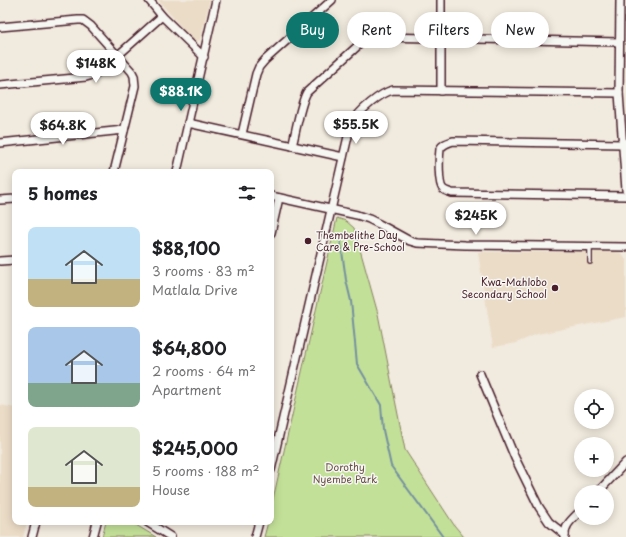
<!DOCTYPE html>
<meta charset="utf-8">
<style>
body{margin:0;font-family:"Playpen Sans",sans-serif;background:#f2f2f2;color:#202124;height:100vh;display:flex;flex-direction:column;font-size:15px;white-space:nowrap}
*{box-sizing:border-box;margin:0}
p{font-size:13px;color:#757577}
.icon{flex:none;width:22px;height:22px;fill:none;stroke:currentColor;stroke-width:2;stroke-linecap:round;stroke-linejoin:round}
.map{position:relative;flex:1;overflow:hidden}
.side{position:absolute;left:12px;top:169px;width:262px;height:356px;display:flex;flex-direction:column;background:#fff;border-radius:8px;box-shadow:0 2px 10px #0003}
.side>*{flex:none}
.hud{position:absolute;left:286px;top:12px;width:280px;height:36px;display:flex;gap:8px}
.tools{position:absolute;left:574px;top:389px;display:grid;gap:8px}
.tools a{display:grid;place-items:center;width:40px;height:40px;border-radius:50%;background:#fff;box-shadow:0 2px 10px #0003;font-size:20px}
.price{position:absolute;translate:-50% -34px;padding:0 9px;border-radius:14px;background:#fff;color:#222;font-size:13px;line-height:26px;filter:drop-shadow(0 1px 2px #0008)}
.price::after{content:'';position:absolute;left:50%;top:24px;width:12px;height:9px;margin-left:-6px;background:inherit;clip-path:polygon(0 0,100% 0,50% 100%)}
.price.active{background:#0f766e;color:#fff}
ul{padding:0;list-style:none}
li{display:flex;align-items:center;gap:12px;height:100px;padding:0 16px}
li span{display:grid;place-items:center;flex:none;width:112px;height:80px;border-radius:8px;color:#555}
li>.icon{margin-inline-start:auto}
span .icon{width:48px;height:48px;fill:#fffc;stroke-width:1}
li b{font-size:17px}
h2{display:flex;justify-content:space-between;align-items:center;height:48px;padding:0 16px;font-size:17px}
.pill{padding:0 14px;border-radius:18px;background:#fff;box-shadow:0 2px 10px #0003;font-size:14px;line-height:36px}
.pill.active{background:#0f766e;color:#fff}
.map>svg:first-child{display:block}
.built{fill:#ebdcc7}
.green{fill:#c3e098;stroke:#868062}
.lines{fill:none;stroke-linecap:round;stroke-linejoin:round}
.stream{stroke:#73909f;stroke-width:2}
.lane-casing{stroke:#4a1f2b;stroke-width:6}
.street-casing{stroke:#4a1f2b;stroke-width:10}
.lane{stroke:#f6f6f2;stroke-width:3.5}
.street{stroke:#f6f6f2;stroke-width:7}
.poi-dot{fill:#4a1f2b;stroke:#f6f6f2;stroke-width:1.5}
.labels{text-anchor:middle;stroke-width:3;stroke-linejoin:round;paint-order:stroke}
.poi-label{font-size:10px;fill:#4a1f2b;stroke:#f6f6f2;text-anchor:start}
.park-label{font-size:10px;fill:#684f46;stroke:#f6f6f2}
</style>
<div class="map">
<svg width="626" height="537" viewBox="0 0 626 537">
<rect width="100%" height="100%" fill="#f1eade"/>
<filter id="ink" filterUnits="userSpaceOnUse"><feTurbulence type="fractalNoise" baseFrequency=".025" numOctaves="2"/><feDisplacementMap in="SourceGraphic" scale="8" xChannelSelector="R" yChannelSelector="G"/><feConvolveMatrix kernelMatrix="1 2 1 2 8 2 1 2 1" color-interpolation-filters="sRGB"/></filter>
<g filter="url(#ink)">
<g class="built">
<polygon points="158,0 210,0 200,40 194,42"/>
<polygon points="478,252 615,252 621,253 626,260 626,317 537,334 516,343 493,347"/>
<polygon points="0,405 15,408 15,522 27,522 23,537 0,537"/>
</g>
<g class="green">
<polygon points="337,218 346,221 354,228 378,314 405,450 454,525 464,537 264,537 268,522 271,522 271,508"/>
<polygon points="106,522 131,522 156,537 102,537"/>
</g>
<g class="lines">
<polyline class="stream" points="340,237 346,280 351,301 357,364 381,405 383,430 391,466 443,537"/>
<g class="lane-casing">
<polyline id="lane" points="590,247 590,262"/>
</g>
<g class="street-casing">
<g id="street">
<polyline points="149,0 162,16 204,57"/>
<polyline points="620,0 619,93 626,190"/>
<polyline points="0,27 78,20 83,20 91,26 132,72 134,76 135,86 114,172"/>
<polyline points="0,85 86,77 93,75 105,67 162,16"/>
<polyline points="441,91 441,0"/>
<path d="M188,123C240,134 291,146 343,157"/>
<polyline points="242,134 256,74 259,67 265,60 332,0"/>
<polyline points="0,143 124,130"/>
<path d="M623,144L453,141C447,143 443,144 440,149C439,157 438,184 443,189C445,191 449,192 452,193L626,196"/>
<path d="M292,146C296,132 300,104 307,92L362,42L367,39L378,37L619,42"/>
<polyline points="177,172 216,0"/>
<polyline points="271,196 357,215 369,219 379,224 410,241 417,243 465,245 626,247"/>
<polyline points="0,200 15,199"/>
<polyline points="271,233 279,198"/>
<polyline points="0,261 15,260"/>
<polyline points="480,374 515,458 539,507 549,522 565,535"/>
<path d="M271,470L349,132C350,129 351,125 353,122C359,111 380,93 393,90L619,93"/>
<polyline points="598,492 626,462"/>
<polyline points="147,522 171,537"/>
<polyline points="32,537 36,522"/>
<polyline points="93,537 97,522"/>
<polyline points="255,537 259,522"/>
<path d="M565,537C564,524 573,519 581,510"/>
</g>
</g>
<use href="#lane" class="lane"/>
<use href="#street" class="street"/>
</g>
</g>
<g class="poi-dot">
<circle cx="308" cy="241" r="4"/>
<circle cx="555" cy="288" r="4"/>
</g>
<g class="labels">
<g class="poi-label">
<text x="316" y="239">Thembelithe Day<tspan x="316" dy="12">Care &amp; Pre-School</tspan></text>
<text x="547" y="286" text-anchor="end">Kwa-Mahlobo<tspan x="547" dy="12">Secondary School</tspan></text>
</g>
<g class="park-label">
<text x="345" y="471">Dorothy<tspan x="345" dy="12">Nyembe Park</tspan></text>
</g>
</g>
</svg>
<div class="tools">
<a><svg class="icon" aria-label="locate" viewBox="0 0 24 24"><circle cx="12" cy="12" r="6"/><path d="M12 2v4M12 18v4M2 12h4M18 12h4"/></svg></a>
<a>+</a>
<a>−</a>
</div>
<b class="price" style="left:96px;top:84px">$148K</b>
<b class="price active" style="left:181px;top:112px">$88.1K</b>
<b class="price" style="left:356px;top:145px">$55.5K</b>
<b class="price" style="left:63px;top:146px">$64.8K</b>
<b class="price" style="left:476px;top:236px">$245K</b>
<div class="hud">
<a class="pill active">Buy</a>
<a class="pill">Rent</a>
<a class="pill">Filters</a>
<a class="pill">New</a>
</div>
<section class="side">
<h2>5 homes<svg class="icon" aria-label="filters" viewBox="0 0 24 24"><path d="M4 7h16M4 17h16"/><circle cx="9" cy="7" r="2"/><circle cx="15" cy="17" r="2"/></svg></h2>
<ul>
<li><span style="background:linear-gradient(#bfe0f5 65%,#c2b280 0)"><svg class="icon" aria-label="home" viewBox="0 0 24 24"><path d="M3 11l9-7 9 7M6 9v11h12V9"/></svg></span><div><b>$88,100</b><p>3 rooms · 83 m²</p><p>Matlala Drive</p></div></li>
<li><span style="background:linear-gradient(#a9c7e8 70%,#7fa58c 0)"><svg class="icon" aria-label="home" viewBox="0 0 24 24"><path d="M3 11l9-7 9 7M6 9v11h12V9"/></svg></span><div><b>$64,800</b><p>2 rooms · 64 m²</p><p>Apartment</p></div></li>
<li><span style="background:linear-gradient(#dfe7d0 75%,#c2b280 0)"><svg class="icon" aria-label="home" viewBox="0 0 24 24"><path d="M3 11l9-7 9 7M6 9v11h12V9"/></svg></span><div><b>$245,000</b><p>5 rooms · 188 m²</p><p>House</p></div></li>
</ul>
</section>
</div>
